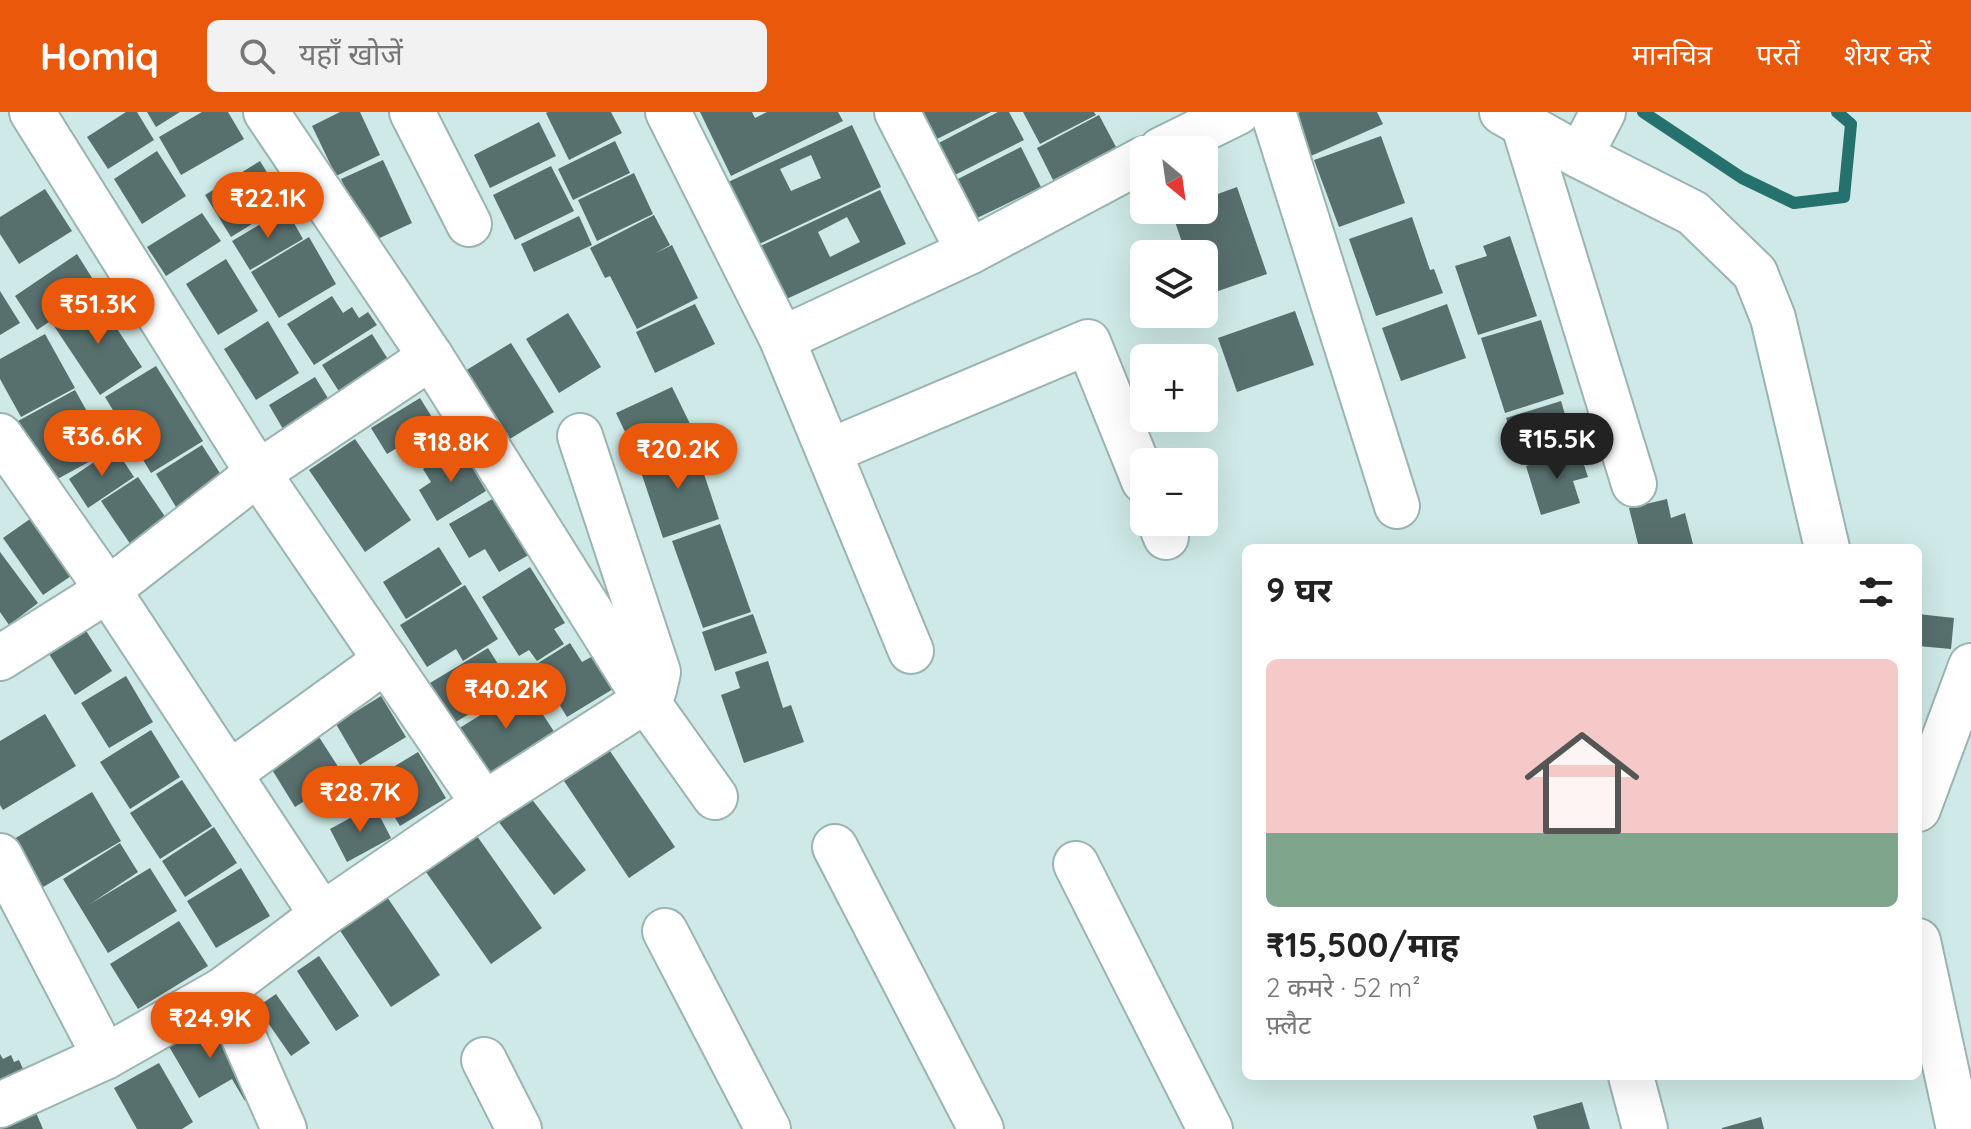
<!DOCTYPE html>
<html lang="hi">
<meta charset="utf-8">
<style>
body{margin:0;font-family:Quicksand,"Noto Sans Devanagari",sans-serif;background:#f2f2f2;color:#222;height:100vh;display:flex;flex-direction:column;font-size:30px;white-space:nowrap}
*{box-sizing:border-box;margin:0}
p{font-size:26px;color:#767676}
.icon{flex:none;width:44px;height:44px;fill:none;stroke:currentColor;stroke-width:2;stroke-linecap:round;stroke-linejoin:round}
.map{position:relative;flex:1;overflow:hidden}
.details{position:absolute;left:1242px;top:432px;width:680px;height:536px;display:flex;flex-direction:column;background:#fff;border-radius:12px;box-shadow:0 8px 32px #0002}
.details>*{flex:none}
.needle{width:52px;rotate:151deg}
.fabs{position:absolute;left:1130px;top:24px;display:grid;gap:16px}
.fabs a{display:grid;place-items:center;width:88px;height:88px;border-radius:12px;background:#fff;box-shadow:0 8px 32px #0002;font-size:40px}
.price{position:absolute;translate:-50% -68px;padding:0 18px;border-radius:28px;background:#ea580c;color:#fff;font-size:26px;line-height:52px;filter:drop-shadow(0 2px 4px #0008)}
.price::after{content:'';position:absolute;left:50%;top:48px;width:24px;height:18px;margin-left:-12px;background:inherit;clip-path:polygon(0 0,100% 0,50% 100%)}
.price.on{background:#222;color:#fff}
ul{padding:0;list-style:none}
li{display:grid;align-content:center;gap:16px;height:424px;padding:0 24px}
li+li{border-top:2px solid #e0e0e0}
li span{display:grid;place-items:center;height:248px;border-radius:12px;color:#555}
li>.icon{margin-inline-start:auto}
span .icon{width:144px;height:144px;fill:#fffc;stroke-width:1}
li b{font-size:34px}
h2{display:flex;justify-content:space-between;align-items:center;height:96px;padding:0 24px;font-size:34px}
header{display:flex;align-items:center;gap:48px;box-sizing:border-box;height:112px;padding:0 40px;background:#ea580c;color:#fff}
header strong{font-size:38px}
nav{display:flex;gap:44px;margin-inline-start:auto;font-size:28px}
.search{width:560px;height:72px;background:#f2f2f2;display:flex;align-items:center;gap:20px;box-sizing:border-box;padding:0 28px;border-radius:12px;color:#767676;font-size:30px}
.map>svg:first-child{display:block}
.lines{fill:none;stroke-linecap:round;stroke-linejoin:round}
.stream{stroke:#24716e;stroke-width:12}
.building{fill:#576f6d;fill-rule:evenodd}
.minor-casing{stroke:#9ab4b2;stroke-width:48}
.minor{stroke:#fff;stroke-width:44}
</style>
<header>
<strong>Homiq</strong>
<div class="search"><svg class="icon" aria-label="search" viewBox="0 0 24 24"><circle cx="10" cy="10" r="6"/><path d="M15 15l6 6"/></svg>यहाँ खोजें</div>
<nav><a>मानचित्र</a><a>परतें</a><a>शेयर करें</a></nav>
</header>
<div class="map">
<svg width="1971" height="1017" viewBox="0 0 1971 1017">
<rect width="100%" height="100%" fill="#cee9e7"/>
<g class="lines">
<polyline class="stream" points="1643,0 1742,66 1794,91 1844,85 1851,12 1837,0"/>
</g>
<g class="building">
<polygon points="126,0 137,0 154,28 108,57 87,25"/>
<polygon points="147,0 180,0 156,15"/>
<polygon points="202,0 228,0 244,27 181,63 159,25"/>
<polygon points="340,0 360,0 380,43 336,64 312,14"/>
<polygon points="548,0 611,0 622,21 569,48 546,1"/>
<polygon points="700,0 752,0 755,6 767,0 838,0 843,9 731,64"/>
<polygon points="919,0 991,0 933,29"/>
<polygon points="998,0 1009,0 1024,28 949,66 933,34"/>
<polygon points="1023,0 1094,0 1096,3 1040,32"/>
<polygon points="1300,0 1377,0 1383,12 1304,47 1286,6"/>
<polygon points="1099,3 1116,35 1053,68 1037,36"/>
<polygon points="539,10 556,44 490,76 474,43"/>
<path d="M852,13L881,75L755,134L726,71ZM811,43L821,66L791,79L780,57Z"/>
<polygon points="1381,24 1405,91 1339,115 1314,48"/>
<polygon points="615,29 630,61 573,88 558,57"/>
<polygon points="1021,35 1041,75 971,109 952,70"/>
<polygon points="157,39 186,84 142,112 114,67"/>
<polygon points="383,48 412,111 371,130 341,67"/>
<polygon points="260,49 286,91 231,125 205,83"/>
<polygon points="551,54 574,99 515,128 493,83"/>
<polygon points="634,61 653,102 597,129 578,88"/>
<polygon points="1237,75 1267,162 1204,184 1204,142 1186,142 1171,98 1204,98 1204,87"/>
<polygon points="45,77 72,119 19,152 0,122 0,105"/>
<path d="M880,78L906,132L780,190L756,136ZM847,105L860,130L830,145L818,120Z"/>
<polygon points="286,97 303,127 250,158 232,129"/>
<polygon points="202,101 221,129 166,164 147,135"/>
<polygon points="654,103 670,133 654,142 672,133 698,186 637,217 610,164 605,166 590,136"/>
<polygon points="579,104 592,133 534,160 521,132"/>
<polygon points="1412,105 1430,158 1434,157 1443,181 1376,204 1349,127"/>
<polygon points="1510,124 1537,204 1478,223 1455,154 1487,144 1483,134"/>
<polygon points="309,125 336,172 279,206 251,160"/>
<polygon points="77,142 99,177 37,218 15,184"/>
<polygon points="226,147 258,199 218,223 186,172"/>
<polygon points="0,179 20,211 0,223"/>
<polygon points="332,184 343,201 352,195 359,206 368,200 377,213 314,253 287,212"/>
<polygon points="97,186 142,255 100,283 54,214"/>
<polygon points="695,192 715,232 655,261 636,220"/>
<polygon points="1447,192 1466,246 1401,269 1382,216"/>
<polygon points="1295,199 1314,253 1237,280 1218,226"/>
<polygon points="568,201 601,255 559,281 526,227"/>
<polygon points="1541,208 1564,282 1505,301 1481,226"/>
<polygon points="268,209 299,261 256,288 224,237"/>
<polygon points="45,222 75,276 21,305 0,267 0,247"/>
<polygon points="372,222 391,252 342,284 322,253"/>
<polygon points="511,231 554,300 503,331 460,262"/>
<polygon points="156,254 203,329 151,361 105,285"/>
<polygon points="315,265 337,301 290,329 269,293"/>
<polygon points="672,275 694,320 638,347 616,301"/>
<polygon points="75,278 109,339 52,370 18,309"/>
<polygon points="420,286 445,326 414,343 407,330 387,342 371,316"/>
<polygon points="1561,289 1575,336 1521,353 1506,306"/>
<polygon points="355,327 411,408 365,440 309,358"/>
<polygon points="694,332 719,407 663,426 638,351"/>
<polygon points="202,333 223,366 176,395 156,362"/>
<polygon points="460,335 486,379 437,409 419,378 431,370 423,357"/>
<polygon points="115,336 134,365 88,396 69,367"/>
<polygon points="1579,338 1588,365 1573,369 1580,391 1541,403 1526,354"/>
<polygon points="138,365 168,409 131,433 101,389"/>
<polygon points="501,382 534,440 499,460 485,437 469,446 449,412"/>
<polygon points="1667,387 1671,406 1685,401 1694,436 1639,436 1629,396"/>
<polygon points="30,407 71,464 43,483 3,426"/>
<polygon points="720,412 751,500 703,516 672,429"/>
<polygon points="439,435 462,472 406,507 383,470"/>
<polygon points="0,440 38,491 9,513 0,500"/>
<polygon points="530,455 565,511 554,517 564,532 537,549 529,538 519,544 482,485"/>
<polygon points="465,473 498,527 463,549 456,537 427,555 400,513"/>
<polygon points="753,502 767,541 715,559 702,520"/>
<polygon points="1918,502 1954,506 1951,537 1918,534"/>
<polygon points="81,511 112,559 75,583 44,534"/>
<polygon points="570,531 582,550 593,544 613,577 567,605 535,553"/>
<polygon points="488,536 513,576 449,614 425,574"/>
<polygon points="768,549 783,596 791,593 804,630 744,651 721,583 740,576 735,560"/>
<polygon points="126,564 153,610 109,636 81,591"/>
<polygon points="525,575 555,621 488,664 458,617"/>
<polygon points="381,584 406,625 360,653 336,612"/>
<polygon points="45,602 76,654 3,698 0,693 0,629"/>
<polygon points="151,618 180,665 130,697 100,650"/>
<polygon points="319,625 344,664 295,695 271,656"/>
<polygon points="610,639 675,735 629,766 564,669"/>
<polygon points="418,640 446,686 400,714 372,668"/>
<polygon points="182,668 212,714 160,747 130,701"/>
<polygon points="524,677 586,758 554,783 492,701"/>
<polygon points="92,680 121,729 38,778 9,730"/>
<polygon points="374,693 391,726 347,750 330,717"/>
<polygon points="214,715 237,751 185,785 162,749"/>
<polygon points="477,724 542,816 491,852 426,760"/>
<polygon points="120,731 138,760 90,792 150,756 177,799 108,841 63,767"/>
<polygon points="241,756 270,804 216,836 187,789"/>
<polygon points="383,779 440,863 391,895 335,811"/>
<polygon points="179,809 208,854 138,897 110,852"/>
<polygon points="319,844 359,904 336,919 297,859"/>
<polygon points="276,882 310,931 291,944 257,895"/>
<polygon points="213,904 258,982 245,989 232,967 199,986 167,931"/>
<polygon points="0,942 3,947 11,943 14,950 19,948 28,968 0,980"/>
<polygon points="159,951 193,1010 182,1017 137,1017 114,976"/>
<polygon points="31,989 43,1017 0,1017 0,1002"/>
<polygon points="1582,990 1590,1017 1537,1017 1533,1004"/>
<polygon points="1761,1005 1764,1017 1722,1017 1722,1016"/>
</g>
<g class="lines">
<g class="minor-casing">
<g id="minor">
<polyline points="32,0 258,361 484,692"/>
<polyline points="266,0 431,245 646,588 715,685"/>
<polyline points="412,0 469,112"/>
<polyline points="668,0 782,227 911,539"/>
<polyline points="897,0 969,140"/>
<polyline points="1273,0 1397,394"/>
<polyline points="1502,0 1580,44 1693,101 1755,161 1773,206 1827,436"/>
<polyline points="1524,14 1634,372"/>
<polyline points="1161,38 1238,0"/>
<polyline points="1580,44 1603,0"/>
<polyline points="782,227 969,140 1144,47"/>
<polyline points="0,324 108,478 322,803"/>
<polyline points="830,339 1088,230 1144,369"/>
<polyline points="1160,410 1166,425"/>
<polyline points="0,546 108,478 258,361 431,245"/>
<polyline points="230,661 386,548"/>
<polyline points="1918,697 1971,554"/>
<polyline points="835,735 981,1017"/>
<polyline points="0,744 105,945"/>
<polyline points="1076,752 1210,1017"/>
<polyline points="665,819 768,1017"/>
<polyline points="1918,829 1959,1017"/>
<polyline points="223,878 284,1017"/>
<polyline points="484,948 519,1017"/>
<polyline points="1631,964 1645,1017"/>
<polyline points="0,993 105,945 223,878 322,803 484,692 646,588 654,578 658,560 580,324"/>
</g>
</g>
<use href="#minor" class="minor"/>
</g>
</svg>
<div class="fabs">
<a><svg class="needle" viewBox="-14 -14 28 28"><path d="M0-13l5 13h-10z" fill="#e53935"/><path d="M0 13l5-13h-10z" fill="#767676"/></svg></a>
<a><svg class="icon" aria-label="layers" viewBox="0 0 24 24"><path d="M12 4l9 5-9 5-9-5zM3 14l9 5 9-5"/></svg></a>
<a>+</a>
<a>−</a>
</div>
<b class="price" style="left:268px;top:128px">₹22.1K</b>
<b class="price" style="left:98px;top:234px">₹51.3K</b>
<b class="price" style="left:102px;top:366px">₹36.6K</b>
<b class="price on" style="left:1557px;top:369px">₹15.5K</b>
<b class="price" style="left:451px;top:372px">₹18.8K</b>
<b class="price" style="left:678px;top:379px">₹20.2K</b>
<b class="price" style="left:506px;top:619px">₹40.2K</b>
<b class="price" style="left:360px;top:722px">₹28.7K</b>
<b class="price" style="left:210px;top:948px">₹24.9K</b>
<section class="details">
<h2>9 घर<svg class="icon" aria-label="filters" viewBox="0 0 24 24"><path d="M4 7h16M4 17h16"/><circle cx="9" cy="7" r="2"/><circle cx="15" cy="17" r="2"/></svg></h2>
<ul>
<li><span style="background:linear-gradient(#f6c9c9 70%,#7fa58c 0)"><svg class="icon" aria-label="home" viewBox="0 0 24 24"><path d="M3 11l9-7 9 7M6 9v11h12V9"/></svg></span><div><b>₹15,500/माह</b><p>2 कमरे · 52 m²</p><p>फ़्लैट</p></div></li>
</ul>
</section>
</div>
